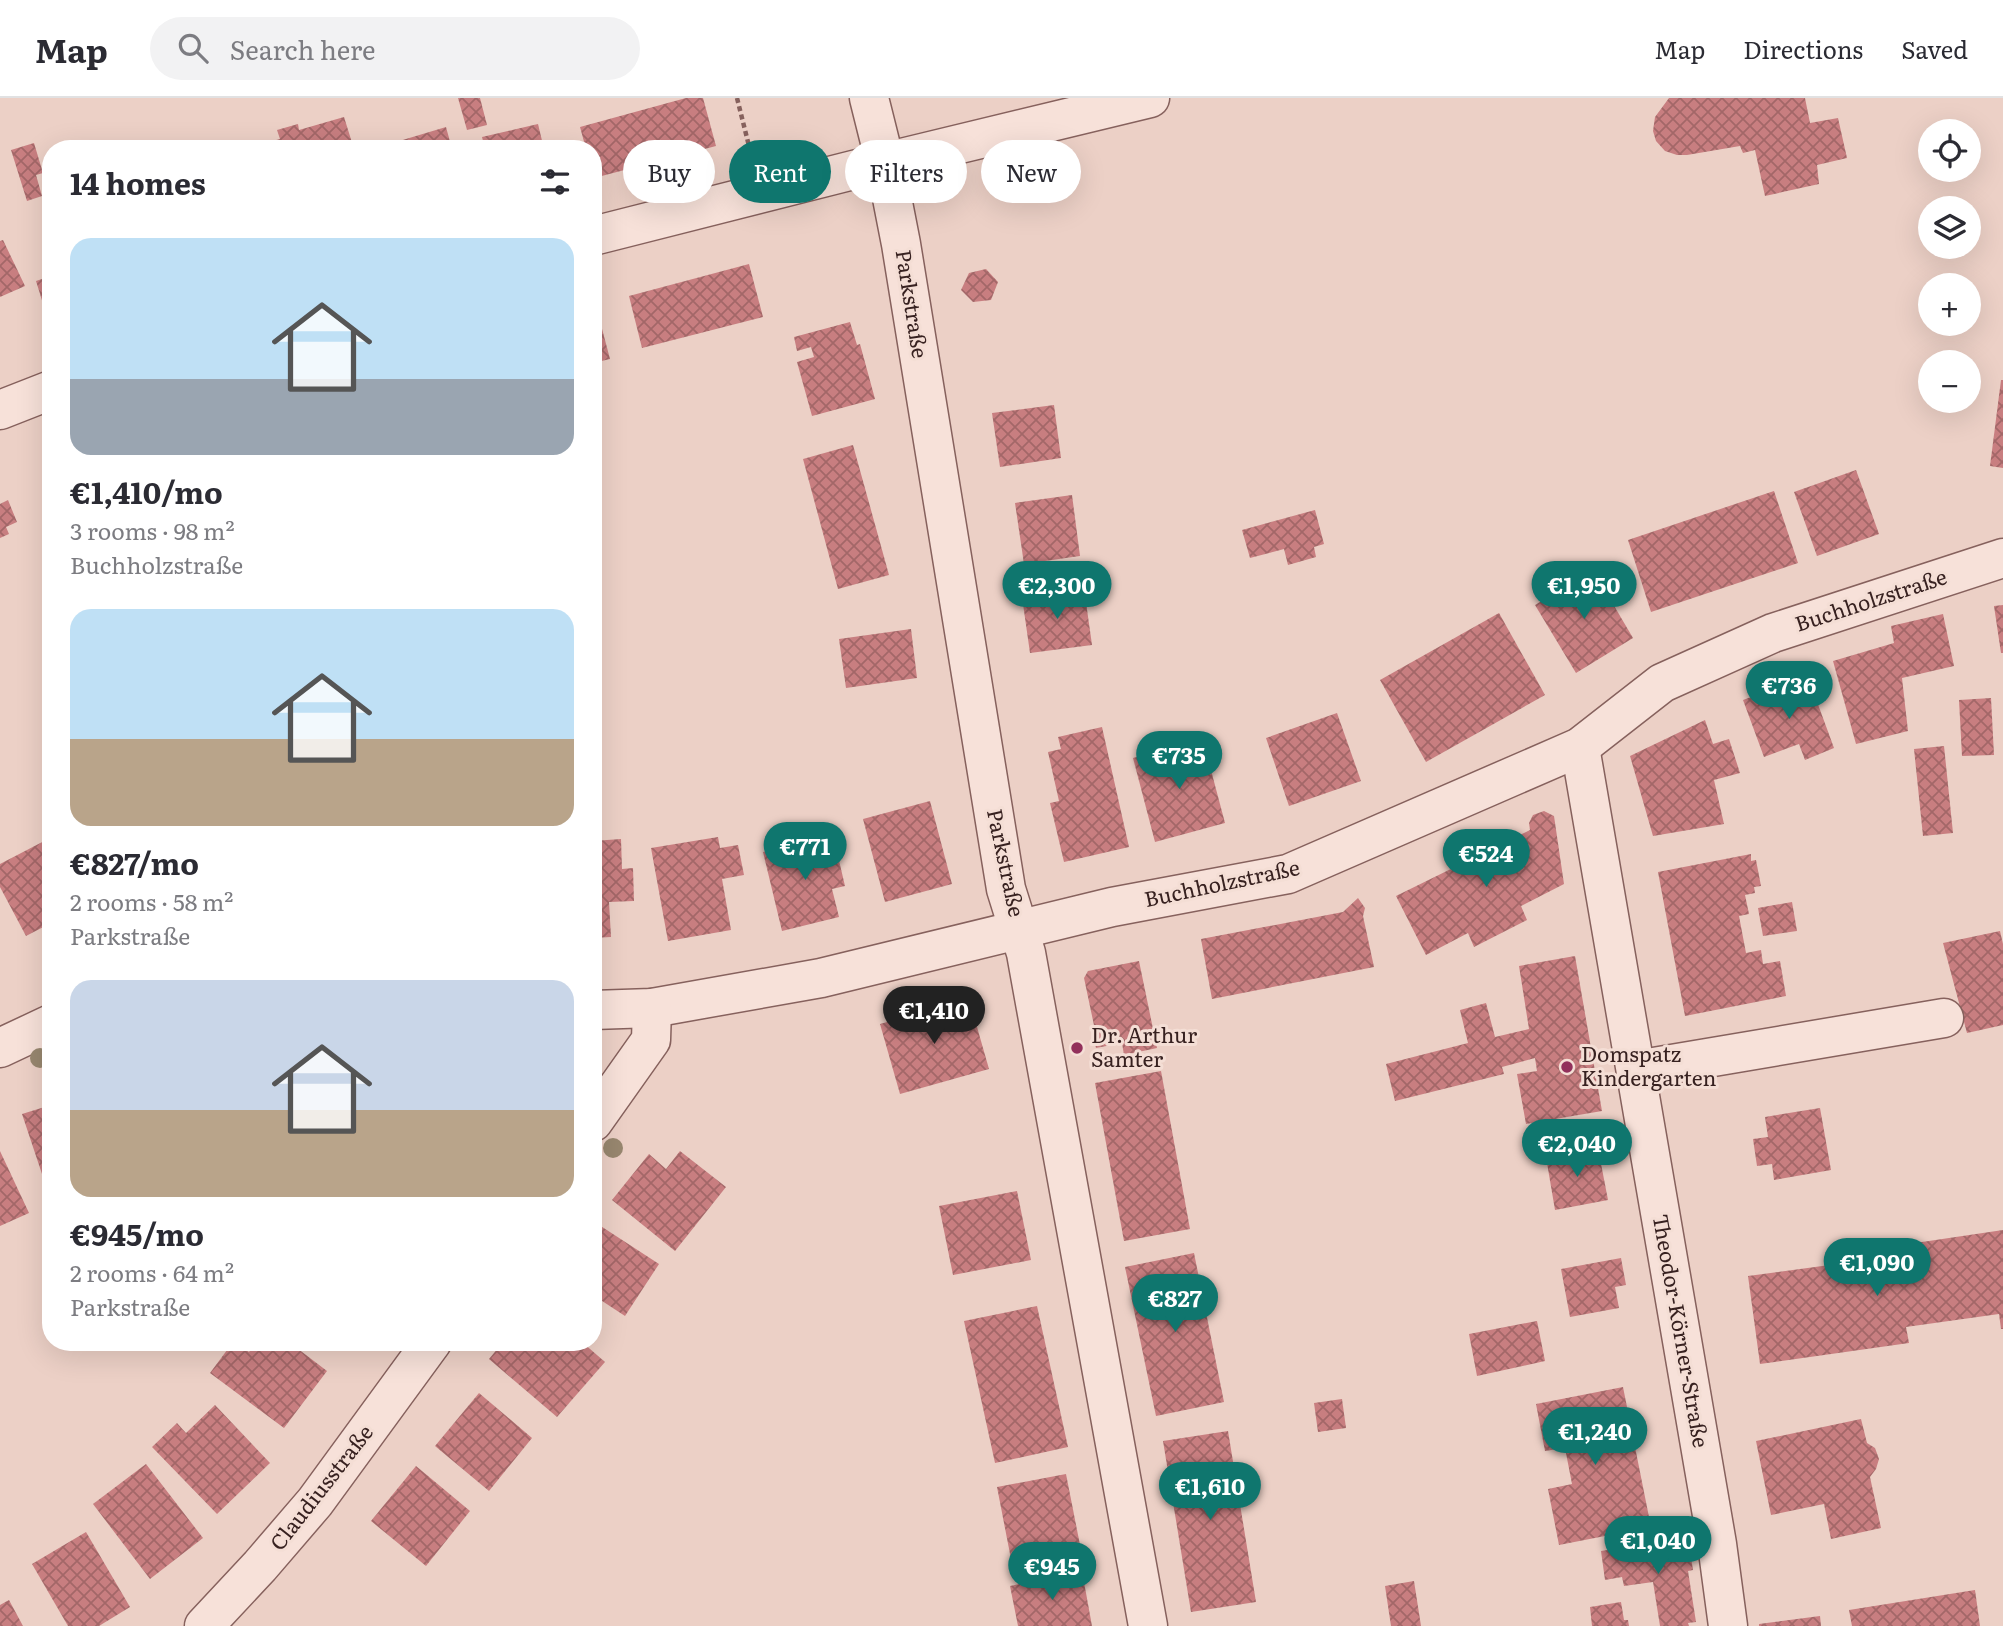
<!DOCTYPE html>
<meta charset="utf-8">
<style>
body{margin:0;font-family:Literata,serif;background:#f2f2f3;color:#2b2b33;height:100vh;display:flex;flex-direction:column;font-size:26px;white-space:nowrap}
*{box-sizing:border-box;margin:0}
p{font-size:23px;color:#7c7c81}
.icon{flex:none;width:38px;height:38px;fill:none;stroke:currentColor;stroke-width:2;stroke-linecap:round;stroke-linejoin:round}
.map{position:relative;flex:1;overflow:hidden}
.side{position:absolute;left:42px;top:42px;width:560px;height:1211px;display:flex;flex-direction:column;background:#fff;border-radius:28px;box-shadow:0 7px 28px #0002}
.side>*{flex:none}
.hud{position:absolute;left:623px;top:42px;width:665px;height:63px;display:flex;gap:14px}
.tools{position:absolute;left:1918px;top:21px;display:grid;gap:14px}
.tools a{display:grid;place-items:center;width:63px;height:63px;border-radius:50%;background:#fff;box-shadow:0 7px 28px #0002;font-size:35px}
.price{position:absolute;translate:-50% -60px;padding:0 16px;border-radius:24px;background:#0f766e;color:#fff;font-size:23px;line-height:46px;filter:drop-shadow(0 2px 4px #0008)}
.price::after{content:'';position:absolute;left:50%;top:42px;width:21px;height:16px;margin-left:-10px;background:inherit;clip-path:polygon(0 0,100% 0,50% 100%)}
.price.current{background:#222;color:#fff}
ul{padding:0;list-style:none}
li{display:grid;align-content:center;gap:14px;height:371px;padding:0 28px}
li span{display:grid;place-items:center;height:217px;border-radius:21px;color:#555}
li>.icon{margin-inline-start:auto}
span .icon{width:126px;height:126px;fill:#fffc;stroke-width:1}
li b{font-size:30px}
h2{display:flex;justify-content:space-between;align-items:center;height:84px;padding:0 28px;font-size:30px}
.tag{padding:0 24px;border-radius:32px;background:#fff;box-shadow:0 7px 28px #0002;font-size:24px;line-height:63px}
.tag.current{background:#0f766e;color:#fff}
header{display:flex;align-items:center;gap:42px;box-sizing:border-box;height:98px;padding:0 35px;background:#fff;border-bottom:2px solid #e1e1e2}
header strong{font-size:33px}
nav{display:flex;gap:38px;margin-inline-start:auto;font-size:24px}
.search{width:490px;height:63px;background:#f2f2f3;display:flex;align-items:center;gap:18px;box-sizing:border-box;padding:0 24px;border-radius:38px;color:#7c7c81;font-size:26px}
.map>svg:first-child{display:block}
.building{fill:url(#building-cross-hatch)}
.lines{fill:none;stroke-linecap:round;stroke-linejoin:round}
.minor-casing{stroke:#86615d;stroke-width:41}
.path{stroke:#86615d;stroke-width:4.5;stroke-dasharray:5 3.5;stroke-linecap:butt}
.minor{stroke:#f7e1d9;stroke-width:38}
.tree{fill:#98876f}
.poi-dot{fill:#92305b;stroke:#f4ded5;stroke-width:2.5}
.labels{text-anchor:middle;stroke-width:6;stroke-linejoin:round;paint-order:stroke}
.street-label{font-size:21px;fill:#372120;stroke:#f4ded5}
.poi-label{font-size:21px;fill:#372120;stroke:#f4ded5;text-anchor:start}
</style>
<header>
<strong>Map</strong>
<div class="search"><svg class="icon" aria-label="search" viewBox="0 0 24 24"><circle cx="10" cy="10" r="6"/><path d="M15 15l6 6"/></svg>Search here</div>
<nav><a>Map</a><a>Directions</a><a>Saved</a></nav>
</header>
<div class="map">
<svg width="2003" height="1528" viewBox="0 0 2003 1528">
<defs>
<pattern id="building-cross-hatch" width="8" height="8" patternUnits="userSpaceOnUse" patternTransform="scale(1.75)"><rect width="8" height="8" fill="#c87e80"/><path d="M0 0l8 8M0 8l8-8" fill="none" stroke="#a36768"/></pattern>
</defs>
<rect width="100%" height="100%" fill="#ecd0c6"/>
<g class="building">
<polygon points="458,0 480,0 487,27 467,32"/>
<polygon points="686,0 703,0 716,48 594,80 593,51 586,51 580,29"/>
<polygon points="1669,0 1805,0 1810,25 1838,20 1847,60 1817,67 1819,86 1765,98 1755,52 1743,55 1740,48 1687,57 1677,57 1665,53 1656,43 1653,33 1655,19"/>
<polygon points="344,19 354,51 266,51 265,45 280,41 277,32 298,26 299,32"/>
<polygon points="538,26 544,51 485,51 482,39"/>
<polygon points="446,29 452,51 399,51 396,44"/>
<polygon points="34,45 43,75 36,77 42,98 27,103 11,52"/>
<polygon points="3,142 25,188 0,199 0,143"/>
<polygon points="51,161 51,178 50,178 45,163"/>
<polygon points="749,166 763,219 642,250 629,198"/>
<polygon points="986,171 998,184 991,202 973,204 961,192 969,175"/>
<polygon points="51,178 51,211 45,212 36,183"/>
<polygon points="596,208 610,261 593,265 593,209"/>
<polygon points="850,224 857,247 860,246 875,301 812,318 797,264 814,259 811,249 797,253 794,239"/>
<polygon points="2001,282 2003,282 2003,370 1990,368"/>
<polygon points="1054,307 1061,360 1000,369 992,315"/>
<polygon points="853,347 889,477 838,491 803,361"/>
<polygon points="1856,372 1879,436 1817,458 1794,394"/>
<polygon points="1774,393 1798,465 1651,514 1628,442"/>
<polygon points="1072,397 1080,458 1024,466 1015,405"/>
<polygon points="8,402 17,424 6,429 9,436 0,440 0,406"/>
<polygon points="1315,412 1324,446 1314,449 1316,459 1288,467 1284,451 1250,460 1242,432"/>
<polygon points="1593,472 1633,540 1576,575 1535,507"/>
<polygon points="1084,490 1092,547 1030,555 1022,499"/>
<polygon points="2003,507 2003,555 2001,555 1994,508"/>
<polygon points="1499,515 1545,597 1426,664 1380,582"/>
<polygon points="1943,516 1954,568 1902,580 1908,633 1856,646 1833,563 1894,545 1891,528"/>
<polygon points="911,531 917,580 846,590 839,541"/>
<polygon points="1799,581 1804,593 1812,590 1834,650 1805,662 1799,646 1764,659 1743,602"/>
<polygon points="1991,600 1994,657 1962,658 1959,602"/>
<polygon points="1337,615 1361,683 1289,708 1266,640"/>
<polygon points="1705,622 1713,646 1729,641 1740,675 1714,682 1724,726 1653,738 1630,658"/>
<polygon points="1102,629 1129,749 1064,764 1050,705 1059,703 1048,654 1061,651 1058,639"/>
<polygon points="1203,642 1225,725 1155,744 1133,660"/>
<polygon points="1944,648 1953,735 1923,738 1914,651"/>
<polygon points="930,703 952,786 885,804 863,721"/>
<polygon points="1544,713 1554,718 1564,786 1521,808 1527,822 1474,849 1468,835 1426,857 1396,798 1530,732 1529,725 1533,717"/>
<polygon points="833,737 845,788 832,791 839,819 782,833 763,754"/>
<polygon points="718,739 720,750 738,747 744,777 722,781 731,832 668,843 651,750"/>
<polygon points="50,740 51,825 26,838 0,789 0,766"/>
<polygon points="621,741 622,771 633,770 634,803 609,804 611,839 593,840 593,743"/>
<polygon points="1751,756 1751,763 1756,762 1761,788 1754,789 1755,795 1745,797 1749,816 1739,818 1746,855 1761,852 1763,866 1780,863 1786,898 1685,918 1658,774"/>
<polygon points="1358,800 1365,810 1363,818 1374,869 1212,901 1201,841 1343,814"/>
<polygon points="1792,804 1797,833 1763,838 1758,810"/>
<polygon points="2000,833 2003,846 2003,927 1967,935 1943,845"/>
<polygon points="1575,858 1602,1013 1526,1026 1517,976 1537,973 1535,960 1502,969 1504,976 1395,1003 1386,966 1468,945 1460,912 1486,905 1495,939 1529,931 1519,868"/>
<polygon points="1139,863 1157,950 1124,957 1122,945 1096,950 1092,932 1095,932 1084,880 1088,873"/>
<polygon points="969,901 989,971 900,996 880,926"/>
<polygon points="1161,973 1190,1131 1124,1143 1095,985"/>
<polygon points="51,1007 51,1090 47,1091 22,1016"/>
<polygon points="1820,1010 1831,1072 1774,1082 1772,1066 1757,1068 1753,1041 1768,1039 1765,1019"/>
<polygon points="1598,1050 1608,1102 1555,1112 1546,1059"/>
<polygon points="0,1053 29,1115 0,1128"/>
<polygon points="680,1053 726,1089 675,1153 612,1102 649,1056 666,1071"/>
<polygon points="1017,1093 1031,1162 953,1177 939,1108"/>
<polygon points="593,1123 659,1166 625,1218 593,1197"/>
<polygon points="2003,1132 2003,1231 2001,1231 1999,1216 1906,1229 1909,1245 1760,1266 1748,1178 1896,1158 1895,1148"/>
<polygon points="1194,1155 1224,1304 1156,1318 1125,1169"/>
<polygon points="1621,1160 1626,1187 1615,1189 1619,1210 1570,1219 1561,1171"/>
<polygon points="1037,1208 1068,1349 995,1365 964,1223"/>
<polygon points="1537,1223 1545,1263 1477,1278 1469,1236"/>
<polygon points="233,1244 236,1244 249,1254 256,1244 289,1244 327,1273 284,1330 210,1275"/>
<polygon points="503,1244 582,1244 605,1264 557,1319 489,1261"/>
<polygon points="1623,1289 1651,1429 1559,1447 1548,1391 1572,1386 1565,1350 1545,1353 1536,1306"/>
<polygon points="479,1295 532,1340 489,1393 435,1348"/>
<polygon points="1342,1301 1346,1330 1318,1334 1314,1305"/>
<polygon points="215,1307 270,1365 217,1416 152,1349 177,1325 186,1335"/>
<polygon points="1861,1321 1867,1345 1875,1350 1879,1361 1876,1371 1870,1379 1881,1430 1831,1441 1824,1406 1771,1417 1756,1343"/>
<polygon points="1228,1333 1256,1504 1191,1514 1163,1343"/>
<polygon points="146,1366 203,1440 150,1481 93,1406"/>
<polygon points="416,1368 470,1413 426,1468 371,1423"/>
<polygon points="1066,1376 1080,1447 1011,1461 997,1389"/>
<polygon points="86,1434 130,1509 99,1528 68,1528 32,1466"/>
<polygon points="1688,1440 1693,1472 1688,1473 1696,1524 1688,1525 1689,1528 1660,1528 1653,1484 1624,1488 1622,1479 1605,1482 1601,1453"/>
<polygon points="1082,1473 1092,1528 1018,1528 1010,1488"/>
<polygon points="1414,1483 1421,1528 1391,1528 1385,1488"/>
<polygon points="1975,1492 1980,1528 1852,1528 1849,1512"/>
<polygon points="9,1502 23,1528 0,1528 0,1507"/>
<polygon points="1621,1504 1624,1522 1628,1522 1629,1528 1592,1528 1590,1509"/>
<polygon points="1820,1518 1821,1528 1759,1528 1759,1526"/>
</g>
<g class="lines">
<g class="minor-casing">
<g id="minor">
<polyline points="869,0 885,64 901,146 1006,791 1026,855 1148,1528"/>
<polyline points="593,138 885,64 1150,0"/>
<polyline points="0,312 51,292"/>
<polyline points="1580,649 1717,1446 1728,1528"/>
<polyline points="593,912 652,910 821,880 1112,809 1288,776 1580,649 1662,585 1773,535 2003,460"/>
<polyline points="0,950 51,926"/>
<polyline points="1636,972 1944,920"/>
<polyline points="593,1024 651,942 652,910"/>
<polyline points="204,1528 260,1468 315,1404 432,1244"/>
</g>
</g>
<polyline class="path" points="737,0 752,60"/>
<use href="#minor" class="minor"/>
</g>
<g class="tree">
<circle cx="40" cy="960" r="10"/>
<circle cx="613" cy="1050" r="10"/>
</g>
<g class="poi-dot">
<circle cx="1077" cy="950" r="7"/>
<circle cx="1567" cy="969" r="7"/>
</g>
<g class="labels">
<g class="street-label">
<text transform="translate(911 206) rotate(81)" y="7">Parkstraße</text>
<text transform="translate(1871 503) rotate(-18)" y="7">Buchholzstraße</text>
<text transform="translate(1005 765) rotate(78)" y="7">Parkstraße</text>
<text transform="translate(1222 786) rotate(-12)" y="7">Buchholzstraße</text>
<text transform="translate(1680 1233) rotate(80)" y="7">Theodor-Körner-Straße</text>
<text transform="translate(322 1390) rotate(-52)" y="7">Claudiusstraße</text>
</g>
<g class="poi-label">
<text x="1091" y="945">Dr. Arthur<tspan x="1091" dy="24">Samter</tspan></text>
<text x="1581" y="964">Domspatz<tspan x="1581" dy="24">Kindergarten</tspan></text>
</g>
</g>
</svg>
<div class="tools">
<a><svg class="icon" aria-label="locate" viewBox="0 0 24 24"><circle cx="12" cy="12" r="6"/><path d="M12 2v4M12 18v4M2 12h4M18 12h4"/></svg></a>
<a><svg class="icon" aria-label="layers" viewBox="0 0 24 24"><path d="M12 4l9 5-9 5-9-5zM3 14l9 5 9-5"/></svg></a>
<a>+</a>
<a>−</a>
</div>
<b class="price" style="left:1057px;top:523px">€2,300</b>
<b class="price" style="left:1584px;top:523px">€1,950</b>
<b class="price" style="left:1789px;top:623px">€736</b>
<b class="price" style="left:1179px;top:693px">€735</b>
<b class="price" style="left:805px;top:784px">€771</b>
<b class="price" style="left:1486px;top:791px">€524</b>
<b class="price current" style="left:934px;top:948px">€1,410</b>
<b class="price" style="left:1577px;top:1081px">€2,040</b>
<b class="price" style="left:1877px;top:1200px">€1,090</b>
<b class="price" style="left:1175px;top:1236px">€827</b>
<b class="price" style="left:1595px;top:1369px">€1,240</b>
<b class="price" style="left:1210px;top:1424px">€1,610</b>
<b class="price" style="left:1658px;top:1478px">€1,040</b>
<b class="price" style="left:1052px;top:1504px">€945</b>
<div class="hud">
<a class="tag">Buy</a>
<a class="tag current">Rent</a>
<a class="tag">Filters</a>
<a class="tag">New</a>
</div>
<section class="side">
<h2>14 homes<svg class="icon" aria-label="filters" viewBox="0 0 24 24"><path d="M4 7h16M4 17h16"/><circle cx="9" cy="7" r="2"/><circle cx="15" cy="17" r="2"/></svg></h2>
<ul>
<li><span style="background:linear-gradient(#bfe0f5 65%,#9aa5b1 0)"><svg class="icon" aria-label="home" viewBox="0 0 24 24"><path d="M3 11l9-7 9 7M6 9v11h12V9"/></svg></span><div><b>€1,410/mo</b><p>3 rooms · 98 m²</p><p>Buchholzstraße</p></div></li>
<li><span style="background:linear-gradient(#bfe0f5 60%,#b9a48a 0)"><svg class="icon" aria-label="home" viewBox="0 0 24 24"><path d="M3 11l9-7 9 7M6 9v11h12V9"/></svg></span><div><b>€827/mo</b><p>2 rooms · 58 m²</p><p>Parkstraße</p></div></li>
<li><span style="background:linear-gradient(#c9d6e8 60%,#b9a48a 0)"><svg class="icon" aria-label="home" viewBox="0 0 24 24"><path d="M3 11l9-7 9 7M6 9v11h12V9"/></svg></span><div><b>€945/mo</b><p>2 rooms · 64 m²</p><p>Parkstraße</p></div></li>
</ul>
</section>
</div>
